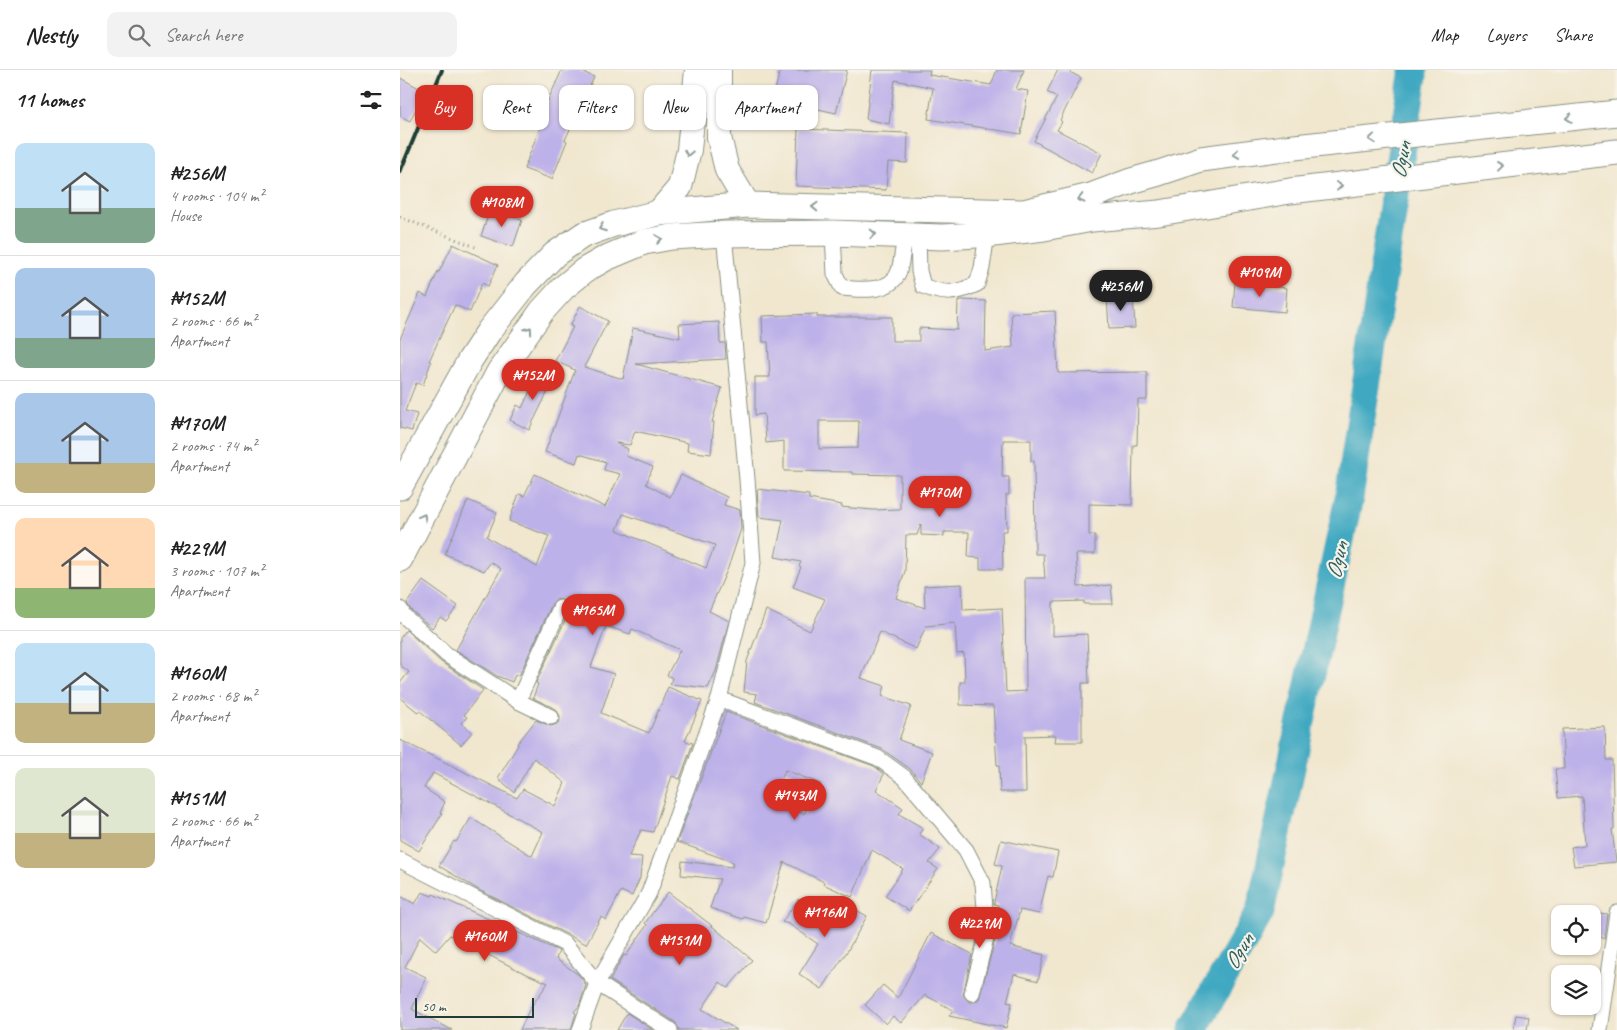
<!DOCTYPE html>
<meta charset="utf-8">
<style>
body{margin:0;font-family:Caveat,sans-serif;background:#f2f2f2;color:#222;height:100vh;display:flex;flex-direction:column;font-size:19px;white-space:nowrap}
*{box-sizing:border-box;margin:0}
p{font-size:16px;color:#767676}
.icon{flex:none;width:28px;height:28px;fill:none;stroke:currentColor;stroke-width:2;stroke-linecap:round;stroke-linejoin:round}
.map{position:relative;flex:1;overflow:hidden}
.details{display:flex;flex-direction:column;background:#fff;width:400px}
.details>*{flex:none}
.top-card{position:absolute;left:15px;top:15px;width:475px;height:45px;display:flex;gap:10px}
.controls{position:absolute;left:1151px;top:835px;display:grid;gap:10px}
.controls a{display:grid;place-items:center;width:50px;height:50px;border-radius:10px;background:#fff;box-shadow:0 1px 4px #0004;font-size:25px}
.scale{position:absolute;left:15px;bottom:12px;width:119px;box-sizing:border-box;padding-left:5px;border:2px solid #1f3d34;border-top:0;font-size:14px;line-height:18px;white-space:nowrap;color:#1f3d34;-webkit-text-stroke:4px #f7f3e8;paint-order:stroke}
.price{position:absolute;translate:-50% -42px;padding:0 11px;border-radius:18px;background:#d93025;color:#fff;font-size:16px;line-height:32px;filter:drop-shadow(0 1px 2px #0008)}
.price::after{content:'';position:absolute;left:50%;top:30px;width:15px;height:11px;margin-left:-8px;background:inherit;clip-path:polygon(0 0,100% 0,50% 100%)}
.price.on{background:#222;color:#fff}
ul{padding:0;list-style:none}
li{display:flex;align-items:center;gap:15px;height:125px;padding:0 15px}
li+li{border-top:1px solid #e0e0e0}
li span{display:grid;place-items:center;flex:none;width:140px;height:100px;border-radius:10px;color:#555}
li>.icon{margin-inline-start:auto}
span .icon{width:60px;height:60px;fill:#fffc;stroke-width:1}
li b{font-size:21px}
h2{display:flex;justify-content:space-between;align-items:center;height:60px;padding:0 15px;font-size:21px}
.tag{padding:0 18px;border-radius:10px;background:#fff;box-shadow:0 1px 4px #0004;font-size:18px;line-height:45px}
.tag.on{background:#d93025;color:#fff}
header{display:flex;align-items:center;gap:30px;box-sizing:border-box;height:70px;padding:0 25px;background:#fff;border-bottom:1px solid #e0e0e0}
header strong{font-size:24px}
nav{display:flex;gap:28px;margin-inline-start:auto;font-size:18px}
.search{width:350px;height:45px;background:#f2f2f2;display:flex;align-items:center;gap:12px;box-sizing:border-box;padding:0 18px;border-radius:10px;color:#767676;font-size:19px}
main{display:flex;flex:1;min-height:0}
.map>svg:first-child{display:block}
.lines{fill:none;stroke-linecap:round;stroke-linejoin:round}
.river{stroke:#41a9c1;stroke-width:29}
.building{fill:#bdb1e9;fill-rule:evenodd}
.minor-casing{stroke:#889282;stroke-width:17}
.primary-casing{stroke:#889282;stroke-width:26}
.trunk-casing{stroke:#889282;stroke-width:27}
.path{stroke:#889282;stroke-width:3;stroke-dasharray:1 4;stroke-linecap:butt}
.minor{stroke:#fff;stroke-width:15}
.primary{stroke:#fff;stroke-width:24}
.trunk{stroke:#fff;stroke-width:25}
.rail{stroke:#1f3d34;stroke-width:4}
.oneway{stroke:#8f9e9a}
.labels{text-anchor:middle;stroke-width:4.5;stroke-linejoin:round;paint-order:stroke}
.water-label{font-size:22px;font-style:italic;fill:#295d5e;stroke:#f7f3e8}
</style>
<header>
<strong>Nestly</strong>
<div class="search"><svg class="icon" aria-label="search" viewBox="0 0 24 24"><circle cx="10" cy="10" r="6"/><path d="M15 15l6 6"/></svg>Search here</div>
<nav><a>Map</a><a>Layers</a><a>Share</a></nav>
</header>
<main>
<section class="details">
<h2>11 homes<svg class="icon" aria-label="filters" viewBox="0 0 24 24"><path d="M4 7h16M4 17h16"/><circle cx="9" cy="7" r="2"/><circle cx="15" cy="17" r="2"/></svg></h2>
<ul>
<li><span style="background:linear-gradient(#bfe0f5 65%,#7fa58c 0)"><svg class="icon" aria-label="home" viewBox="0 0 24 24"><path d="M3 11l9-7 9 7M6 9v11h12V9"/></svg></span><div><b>₦256M</b><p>4 rooms · 104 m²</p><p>House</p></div></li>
<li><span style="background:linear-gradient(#a9c7e8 70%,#7fa58c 0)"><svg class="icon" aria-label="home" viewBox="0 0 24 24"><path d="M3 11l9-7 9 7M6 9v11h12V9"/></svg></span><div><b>₦152M</b><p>2 rooms · 66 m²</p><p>Apartment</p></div></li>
<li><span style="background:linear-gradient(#a9c7e8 70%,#c2b280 0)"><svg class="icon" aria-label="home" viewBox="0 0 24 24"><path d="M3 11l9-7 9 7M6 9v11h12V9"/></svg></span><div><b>₦170M</b><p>2 rooms · 74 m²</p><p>Apartment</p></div></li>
<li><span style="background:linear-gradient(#ffd9b3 70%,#8fb573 0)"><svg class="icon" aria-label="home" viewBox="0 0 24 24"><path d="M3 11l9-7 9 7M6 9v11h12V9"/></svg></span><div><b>₦229M</b><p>3 rooms · 107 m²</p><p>Apartment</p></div></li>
<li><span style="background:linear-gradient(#bfe0f5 60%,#c2b280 0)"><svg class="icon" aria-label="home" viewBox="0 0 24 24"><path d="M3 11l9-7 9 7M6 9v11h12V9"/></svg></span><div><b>₦160M</b><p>2 rooms · 68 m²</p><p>Apartment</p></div></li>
<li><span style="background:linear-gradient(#dfe7d0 65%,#c2b280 0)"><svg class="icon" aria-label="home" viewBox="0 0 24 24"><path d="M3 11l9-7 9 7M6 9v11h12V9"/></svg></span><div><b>₦151M</b><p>2 rooms · 66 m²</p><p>Apartment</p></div></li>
</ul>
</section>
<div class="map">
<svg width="1217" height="960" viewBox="0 0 1217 960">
<rect width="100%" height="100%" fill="#f7f3e8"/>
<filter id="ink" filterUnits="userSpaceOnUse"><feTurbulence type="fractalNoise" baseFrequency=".02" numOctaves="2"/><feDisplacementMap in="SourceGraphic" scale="10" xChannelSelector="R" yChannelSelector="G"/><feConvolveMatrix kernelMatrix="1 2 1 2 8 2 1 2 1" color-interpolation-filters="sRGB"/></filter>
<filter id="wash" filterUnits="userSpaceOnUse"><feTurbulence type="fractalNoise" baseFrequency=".0096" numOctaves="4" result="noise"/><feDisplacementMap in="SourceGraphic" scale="20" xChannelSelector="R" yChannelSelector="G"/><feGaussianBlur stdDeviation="1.12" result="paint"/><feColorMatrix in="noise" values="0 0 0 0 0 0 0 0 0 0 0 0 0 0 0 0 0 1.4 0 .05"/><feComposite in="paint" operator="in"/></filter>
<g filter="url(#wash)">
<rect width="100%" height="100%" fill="#f1e7cf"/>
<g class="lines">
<polyline class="river" points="793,960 860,842 949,428 1013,5 1013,0"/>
</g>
<g id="blocks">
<g class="building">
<polygon points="162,0 178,0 194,7 165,70 167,71 152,109 124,99 142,52 139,50"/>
<polygon points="380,0 447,0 436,43 373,29"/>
<polygon points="472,0 530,0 529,5 591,15 597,0 624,0 616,19 628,21 621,64 528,49 533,18 495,10 489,54 466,49"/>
<polygon points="658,0 666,0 681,8 660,50 662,52 657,60 702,83 692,103 634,71 657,27 647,22"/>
<polygon points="0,8 25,21 10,51 0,46"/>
<polygon points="398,59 508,63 507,93 488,92 486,120 396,116"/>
<polygon points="90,140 122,150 113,177 81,166"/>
<polygon points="53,174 98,195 88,216 82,213 70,242 55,235 29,291 31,292 23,315 16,313 5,341 17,344 12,361 0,358 0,269 20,223 27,227 38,201 39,202"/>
<polygon points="835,213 887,218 885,242 833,237"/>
<polygon points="733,225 735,258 709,259 707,226"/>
<path d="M562,230L586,231L585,281L613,277L611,243L655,241L658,303L747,302V330H738L737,375H733L732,435L689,434V465H695V484H676L678,517L711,515L713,534H684V531L653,532V566L687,564L689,613H682V672H655L656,665L625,666L626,722H600L599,695H597L593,636L560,635V612H565L564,583L557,584L555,553L526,556L516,579L480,562L461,608L485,616L482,626L511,636L499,670L532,682L521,712L510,699L482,679L355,632L357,624L344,622L347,591L366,540L410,561L425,529L393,517L401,497L399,496L401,492L375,487L383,450L359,447L357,419L409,425V429L442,435L441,437L473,440L500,439V405L452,404V402L384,401V371L366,373L364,344L355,345V307H370L368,272H363L362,246L417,244V247H492V271H519V258L557,260L558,231ZM419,351H459L458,378L419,379ZM603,370H631V391H634L635,484H643L645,508H625L626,621L606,622L602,538L563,540L562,514L524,516L525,538L496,528L505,501L506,465H517L521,454V465L544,466V462H569L568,487L580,488V499H603L602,461H607L606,425H609V407H602Z"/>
<path d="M180,236L208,251L184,297L223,309L233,258L280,268L279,254L319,252L320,273H325L326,289L236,294L322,318L312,352H314L311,384L287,381L288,373L235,361L230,375L216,373L228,379L226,386L253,397L246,414L270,427L281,405L327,427L324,435L340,440L341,459L328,498L309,541L329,551L316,601L308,618L270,614L272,608L267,605L280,580L232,559L230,564L206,556L191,597L214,604L201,643L249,663L268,617L302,631L285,671L293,673L280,709L272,706L253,762L241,760L229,786L242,787L240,808L232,826L221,821L206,850L201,847L186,874L79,820L39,796L54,771L56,772L71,748L132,786L143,762L33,703L24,718L45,732L40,743L42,744L19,781L0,770V670L117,728L123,719L155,736L165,713L134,688L114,722L98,708L118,675L117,674L136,650L151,656L157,654L160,651V646L156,639L133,628L138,614L136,613L169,542L168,533L160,529L155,530L152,534L119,606L115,605L112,612L97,606L56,580L101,499L91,492L84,501L45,484L68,430L97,443L87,467L137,497L149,466L109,451L119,424L124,426L135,404L205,437L220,404L204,400L206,392L179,384L176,393L145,382L175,300L155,291L173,257L170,256ZM223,444L315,475L306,498L217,460Z"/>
<polygon points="140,300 155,307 129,360 110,350 117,335 122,338"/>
<polygon points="23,511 58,536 46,551 40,547 32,558 11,540 7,533"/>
<polygon points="6,560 41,592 83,620 64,645 67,647 61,653 72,662 61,675 20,641 19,643 0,628 0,613 9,602 0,595 0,568"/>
<path d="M326,642L474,696L484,704L476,720L503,738L499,744L523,758L519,764L540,779L529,793L538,799L509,841L485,826L503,799L472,780L452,827L423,814L424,812L384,792L366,853L344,847L343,849L310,838L320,809L281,805L282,791L332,797L333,792L277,772ZM385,700L421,714L404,744L375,729Z"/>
<polygon points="1205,657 1206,690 1212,690 1214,759 1212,759 1216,792 1174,796 1171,777 1185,775 1182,726 1158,728 1155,699 1164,699 1162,659"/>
<polygon points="601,770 658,782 653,807 648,806 639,844 620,840 610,876 644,885 638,911 614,904 607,932 612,933 606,958 549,946 553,940 525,925 501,953 493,946 486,954 465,935 483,915 498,928 531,863 572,884 563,925 569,932 574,932 579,929 596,866 595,847 598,835 594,834 594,832 602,796 595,794"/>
<polygon points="22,822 32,826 33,824 159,881 156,889 179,905 186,915 179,936 174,942 176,943 171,960 120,960 130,938 148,913 120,901 73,877 74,875 50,865 36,881 20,867 5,897 26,907 12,939 52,960 0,960 0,826 15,834"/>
<polygon points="268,822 311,855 352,890 328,918 320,912 302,939 337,960 279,960 275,952 210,910 224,885 226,886 247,855 245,853"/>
<polygon points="398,829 431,851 442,832 467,846 448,880 422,919 399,904 418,874 389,854 382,852"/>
<polygon points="1192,842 1207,844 1204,868 1192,866"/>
<polygon points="227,943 253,960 217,960"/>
<polygon points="1116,945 1129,947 1127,960 1113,960"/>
</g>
</g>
</g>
<g filter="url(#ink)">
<use href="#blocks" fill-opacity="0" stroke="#889282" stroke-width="1"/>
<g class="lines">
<g class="minor-casing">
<g id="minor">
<path d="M433,163L435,204L442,218C461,220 492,223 499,201C502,190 503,177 505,165"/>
<path d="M518,166L519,201L523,216C545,225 556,224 577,214L582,198L587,164"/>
<polyline points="0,539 4,546 47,585 118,631 151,647"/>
<polyline points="319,629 478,688 504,707 566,780 583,813 587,864 572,923"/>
<polyline points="118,631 160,538"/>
<polyline points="0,790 165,874 197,913 270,960"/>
<polyline points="180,960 197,913 249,823 319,629 353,493 347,409 324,164"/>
<polyline points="1200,960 1217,843"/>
</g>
</g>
<g class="primary-casing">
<g id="primary">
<polyline points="319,0 319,67 327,100 348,135"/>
<polyline points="258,143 280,117 289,80 297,0"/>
</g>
</g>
<g class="trunk-casing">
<g id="trunk">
<polyline points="0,417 70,290 89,261 126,214 155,184 183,165 214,154 258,143 348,135 624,142 691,126 731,111 759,103 801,89 885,78 1217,43"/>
<polyline points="0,489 99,302 142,241 163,218 185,200 206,188 244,172 272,167 324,164 433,163 542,167 594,164 644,158 692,149 759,143 890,121 1217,82"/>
</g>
</g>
<polyline class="path" points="0,147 78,178"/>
<use href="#minor" class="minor"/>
<use href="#primary" class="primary"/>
<use href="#trunk" class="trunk"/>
<polyline class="rail" points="0,102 42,0"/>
</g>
<defs><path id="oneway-chevron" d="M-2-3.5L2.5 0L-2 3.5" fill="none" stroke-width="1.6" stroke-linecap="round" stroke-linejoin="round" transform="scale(1.25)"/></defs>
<g class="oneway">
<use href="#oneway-chevron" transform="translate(1169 48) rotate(174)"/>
<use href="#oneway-chevron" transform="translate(972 69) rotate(174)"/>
<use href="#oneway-chevron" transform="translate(288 83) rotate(101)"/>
<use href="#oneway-chevron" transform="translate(836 84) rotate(172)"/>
<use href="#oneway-chevron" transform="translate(1100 96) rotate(-7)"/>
<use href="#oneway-chevron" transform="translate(939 116) rotate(-7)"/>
<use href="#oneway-chevron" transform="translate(681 129) rotate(166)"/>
<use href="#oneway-chevron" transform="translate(415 137) rotate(-178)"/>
<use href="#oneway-chevron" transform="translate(202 158) rotate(159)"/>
<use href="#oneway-chevron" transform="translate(473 164) rotate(2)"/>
<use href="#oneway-chevron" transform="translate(259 169) rotate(-9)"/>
<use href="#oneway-chevron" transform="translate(129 260) rotate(-55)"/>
<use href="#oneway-chevron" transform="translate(23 447) rotate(-61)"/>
</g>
</g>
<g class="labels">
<g class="water-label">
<text transform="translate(1000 90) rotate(-81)" y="8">Ogun</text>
<text transform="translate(936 490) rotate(-78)" y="8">Ogun</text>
<text transform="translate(838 881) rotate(-60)" y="8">Ogun</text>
</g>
</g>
</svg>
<div class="controls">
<a><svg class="icon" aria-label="locate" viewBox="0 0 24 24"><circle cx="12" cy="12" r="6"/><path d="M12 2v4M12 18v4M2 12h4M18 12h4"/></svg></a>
<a><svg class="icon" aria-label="layers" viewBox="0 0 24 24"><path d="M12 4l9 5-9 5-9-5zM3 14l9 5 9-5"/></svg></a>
</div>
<div class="scale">50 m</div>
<b class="price" style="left:102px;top:158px">₦108M</b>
<b class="price" style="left:860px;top:228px">₦109M</b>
<b class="price on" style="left:721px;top:242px">₦256M</b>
<b class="price" style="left:133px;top:331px">₦152M</b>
<b class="price" style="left:540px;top:448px">₦170M</b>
<b class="price" style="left:193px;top:566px">₦165M</b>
<b class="price" style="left:395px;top:751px">₦143M</b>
<b class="price" style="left:425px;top:868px">₦116M</b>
<b class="price" style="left:580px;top:879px">₦229M</b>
<b class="price" style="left:85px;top:892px">₦160M</b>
<b class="price" style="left:280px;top:896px">₦151M</b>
<div class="top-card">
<a class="tag on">Buy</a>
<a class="tag">Rent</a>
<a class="tag">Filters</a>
<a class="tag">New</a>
<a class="tag">Apartment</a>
</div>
</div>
</main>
